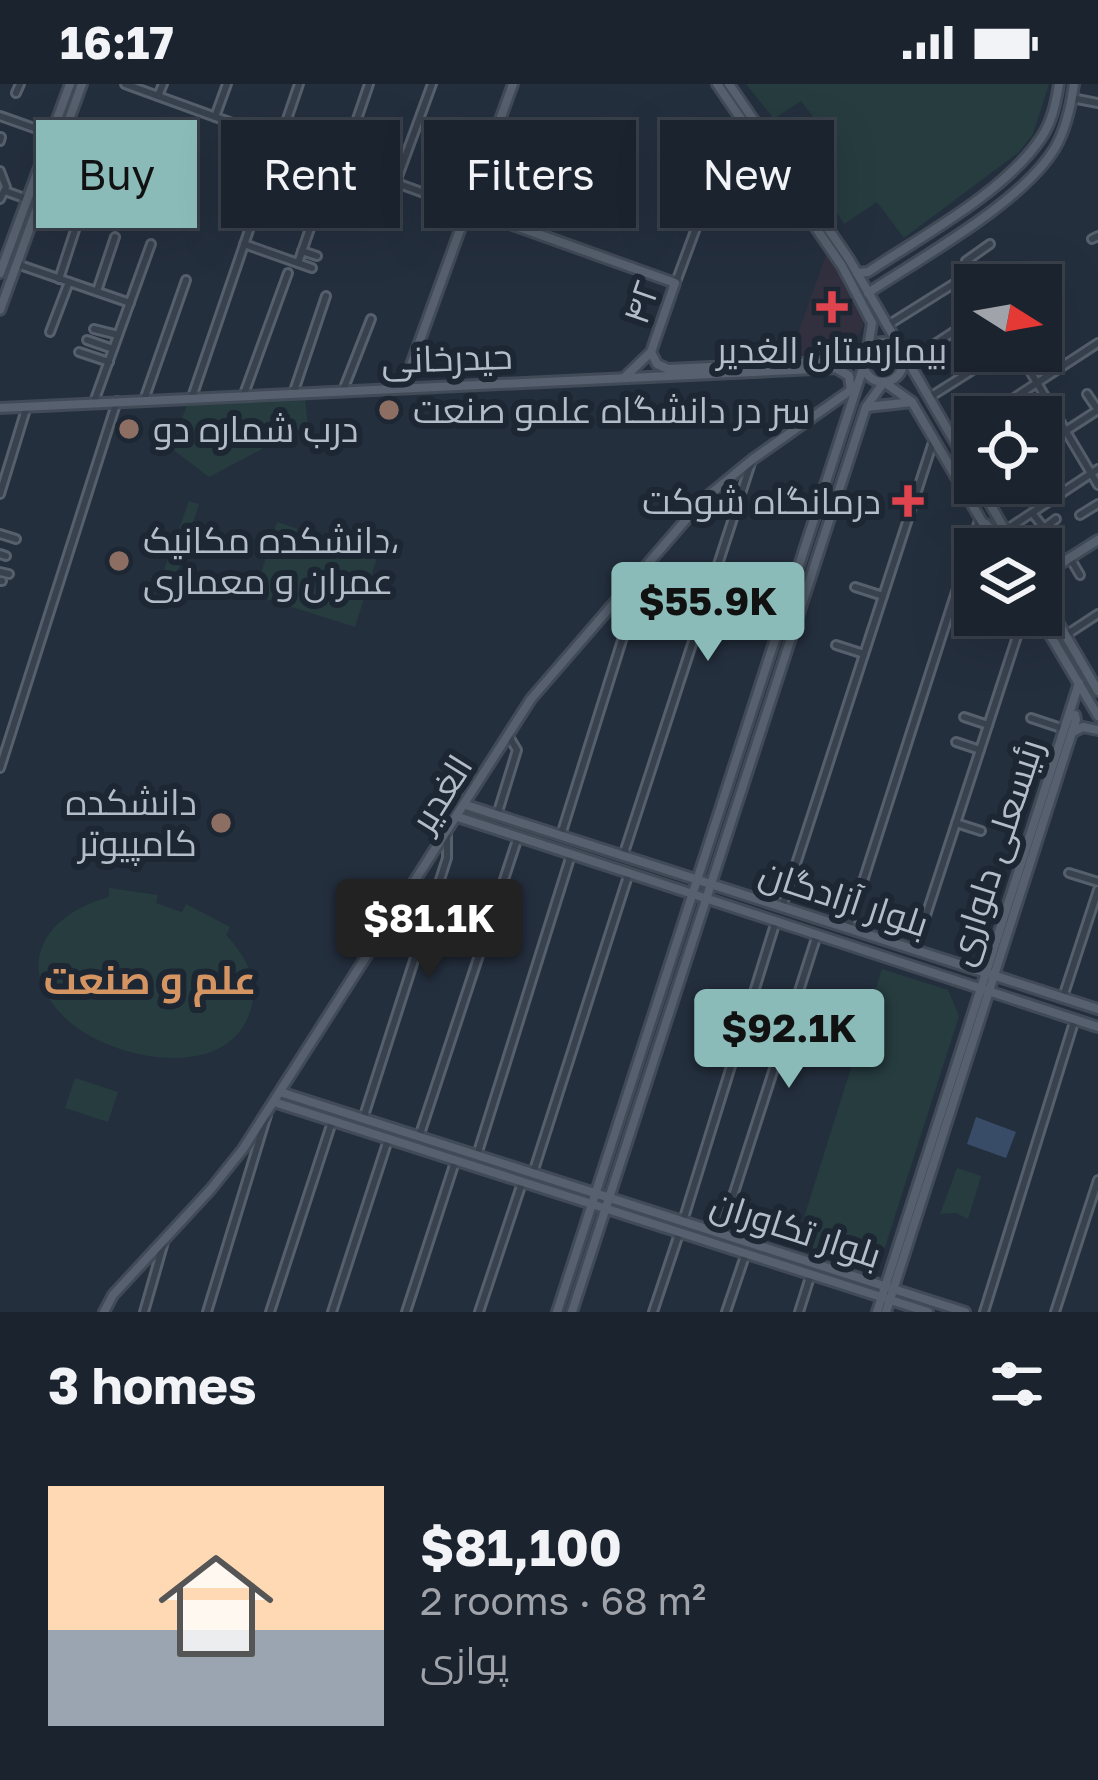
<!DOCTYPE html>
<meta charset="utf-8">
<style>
body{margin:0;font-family:"Golos Text",Cairo,sans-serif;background:#242b36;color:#f1f3f6;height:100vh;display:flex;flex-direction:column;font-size:45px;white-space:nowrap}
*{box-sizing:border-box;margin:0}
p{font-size:39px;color:#a0a4aa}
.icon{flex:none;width:66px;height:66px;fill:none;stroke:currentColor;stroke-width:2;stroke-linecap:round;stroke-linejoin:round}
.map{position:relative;height:1228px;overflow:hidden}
.sheet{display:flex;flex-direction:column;background:#1b232e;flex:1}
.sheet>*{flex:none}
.hud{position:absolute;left:36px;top:36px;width:1026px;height:108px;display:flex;gap:24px}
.needle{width:78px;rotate:101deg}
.tools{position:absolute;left:954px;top:180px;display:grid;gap:24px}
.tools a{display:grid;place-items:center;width:108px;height:108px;border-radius:0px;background:#1b232e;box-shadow:0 12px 48px #0002,0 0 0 3px #39404a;font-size:60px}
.price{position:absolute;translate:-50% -102px;padding:0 27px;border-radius:12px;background:#8bbbb9;color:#111;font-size:39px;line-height:78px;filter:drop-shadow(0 3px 6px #0008)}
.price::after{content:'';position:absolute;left:50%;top:72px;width:36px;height:27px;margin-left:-18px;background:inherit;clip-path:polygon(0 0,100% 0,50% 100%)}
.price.active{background:#222;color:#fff}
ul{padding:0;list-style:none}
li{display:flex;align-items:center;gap:36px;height:300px;padding:0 48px}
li+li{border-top:3px solid #39404a}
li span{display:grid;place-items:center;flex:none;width:336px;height:240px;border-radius:0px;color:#555}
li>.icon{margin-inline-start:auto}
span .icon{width:144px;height:144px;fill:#fffc;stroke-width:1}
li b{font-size:51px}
h2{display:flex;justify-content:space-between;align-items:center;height:144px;padding:0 48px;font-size:51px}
.chip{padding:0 42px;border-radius:0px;background:#1b232e;box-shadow:0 12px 48px #0002,0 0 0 3px #39404a;font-size:42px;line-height:108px}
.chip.active{background:#8bbbb9;color:#111}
.status{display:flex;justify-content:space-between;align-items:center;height:84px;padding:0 60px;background:#1b232e;direction:ltr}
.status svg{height:33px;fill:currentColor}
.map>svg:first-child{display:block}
.medical{fill:#32303f}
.green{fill:#263c3f}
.water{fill:#394c67}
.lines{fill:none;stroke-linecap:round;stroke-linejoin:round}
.minor-casing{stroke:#565f6c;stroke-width:12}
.major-casing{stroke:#414a57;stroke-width:14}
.minor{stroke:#38414e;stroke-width:6}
.major{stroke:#56606e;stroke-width:8}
.health-dot{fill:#e0444e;stroke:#1d2633;stroke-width:4.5}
.education-dot{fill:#8d6e63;stroke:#1d2633;stroke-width:4.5}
.labels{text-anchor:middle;stroke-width:12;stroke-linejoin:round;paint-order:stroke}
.street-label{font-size:36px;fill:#b4bcc9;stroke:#1d2633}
.poi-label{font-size:36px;fill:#b4bcc9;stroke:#1d2633;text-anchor:start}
.neighbourhood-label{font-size:39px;font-weight:bold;fill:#d59563;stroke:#1d2633}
</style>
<div class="status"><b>16:17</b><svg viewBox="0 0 49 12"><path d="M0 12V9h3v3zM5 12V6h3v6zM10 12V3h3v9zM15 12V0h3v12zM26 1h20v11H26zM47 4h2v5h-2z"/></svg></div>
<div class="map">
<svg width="1098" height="1228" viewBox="0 0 1098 1228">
<rect width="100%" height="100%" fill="#242f3e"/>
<polygon class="medical" points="827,168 863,234 863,243 849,268 790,272"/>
<g class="green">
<polygon points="746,0 1049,0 1033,50 1019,68 904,154 877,118 844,140 809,87 838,66 801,17 774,35"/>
<polygon points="305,315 308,341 209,393 171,364 187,321"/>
<polygon points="189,417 199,420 177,490 164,486"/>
<polygon points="277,438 378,471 355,543 254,511"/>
<path d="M109,804L158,811L156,819L182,828L186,820L230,843L226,851C248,875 262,900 248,933C220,1000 105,974 64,933C11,880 48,829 109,813Z"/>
<polygon points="882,885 948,906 959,932 878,1185 796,1159"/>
<polygon points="75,994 118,1008 108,1038 65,1024"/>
<polygon points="957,1084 981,1092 968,1135 956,1129 940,1130"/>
</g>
<polygon class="water" points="976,1033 1016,1048 1006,1074 967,1060"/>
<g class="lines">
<g class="minor-casing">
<g id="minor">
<polyline points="125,0 468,125"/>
<polyline points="16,9 20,0"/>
<polyline points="158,12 163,0"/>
<polyline points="1072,14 1098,19"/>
<polyline points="0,32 51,50"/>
<polyline points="215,33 227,0"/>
<polyline points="0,57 1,53"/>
<polyline points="342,79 369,0"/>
<polyline points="0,87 6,103 0,115"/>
<polyline points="716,89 769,108 760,133"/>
<polyline points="396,98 432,0"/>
<polyline points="5,107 27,115"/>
<polyline points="1092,155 1098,152"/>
<polyline points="244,160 312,184"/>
<polyline points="302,167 317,172"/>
<polyline points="298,179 313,136"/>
<polyline points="17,180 130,219"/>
<polyline points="59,195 77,140"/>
<polyline points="676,198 731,50"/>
<polyline points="1025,198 1028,201"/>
<polyline points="1001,201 1008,196"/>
<polyline points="97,207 115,153"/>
<polyline points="888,241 971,189 966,177 990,160"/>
<polyline points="94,245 118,251"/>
<polyline points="50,248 69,198"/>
<polyline points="87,256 113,265"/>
<polyline points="1018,267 1098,401"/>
<polyline points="79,268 109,278"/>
<polyline points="907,278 975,234"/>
<polyline points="344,304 371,235"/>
<polyline points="294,307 326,212"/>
<polyline points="244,310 288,189"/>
<polyline points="192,313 299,0"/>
<polyline points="930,313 1003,267"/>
<polyline points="144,316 186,196"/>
<polyline points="94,318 151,160"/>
<polyline points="985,333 1098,259"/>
<polyline points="953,354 975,340"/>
<polyline points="1041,363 1098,326 1087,310"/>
<polyline points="0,410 27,322"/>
<polyline points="1033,430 1044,444 1056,435"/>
<polyline points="1080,431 1098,420"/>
<polyline points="1006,446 1098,385"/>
<polyline points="0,450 16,455"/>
<polyline points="0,470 6,472"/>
<polyline points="1070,474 1080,491"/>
<polyline points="0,488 9,490"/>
<polyline points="0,497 2,497"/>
<polyline points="855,503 883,512"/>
<polyline points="1066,551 1098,530"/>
<polyline points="836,561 864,570"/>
<polyline points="964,633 988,641"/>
<polyline points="1031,634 1064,645"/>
<polyline points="956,658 980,666"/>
<polyline points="0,684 117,317"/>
<polyline points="497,731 517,666 508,651"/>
<polyline points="956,739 981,747"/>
<polyline points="561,751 644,486"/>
<polyline points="623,772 752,376"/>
<polyline points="1069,789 1098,798"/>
<polyline points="782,823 933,358"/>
<polyline points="394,844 421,853"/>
<polyline points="848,844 979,436"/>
<polyline points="915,865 1024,531"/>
<polyline points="1063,913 1098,806"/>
<polyline points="363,1035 447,774 447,751"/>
<polyline points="419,1053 518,753"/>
<polyline points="477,1071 571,771"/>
<polyline points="533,1089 629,789"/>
<polyline points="683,1137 776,837"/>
<polyline points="721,1149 817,851"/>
<polyline points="144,1228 164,1158"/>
<polyline points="207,1228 267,1031"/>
<polyline points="270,1228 332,1038"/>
<polyline points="332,1228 388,1056"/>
<polyline points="406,1228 455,1078"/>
<polyline points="479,1228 522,1099"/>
<polyline points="653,1228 680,1147"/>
<polyline points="726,1228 746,1169"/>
<polyline points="799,1228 811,1190"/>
<polyline points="984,1228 1075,935"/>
<polyline points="1055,1228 1098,1096"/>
</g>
</g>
<g class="major-casing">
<g id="major">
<polyline points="729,0 849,175 975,393"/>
<polyline points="468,125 675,199 651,268 626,292"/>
<polyline points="0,189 70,0"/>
<path d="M857,189L868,188C922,152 1005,108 1041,54C1052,38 1056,19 1059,0"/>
<path d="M868,209C922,173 1023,118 1055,64C1066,45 1071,22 1074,0"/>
<polyline points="0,226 82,0"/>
<circle cx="883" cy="278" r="20"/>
<polyline points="651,268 657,280 668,285 843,277 868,264 872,239 842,182 717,0"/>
<polyline points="403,303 513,0"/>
<polyline points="867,323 912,318"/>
<polyline points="0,324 836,284 849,292 851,307"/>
<polyline points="978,399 1016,465"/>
<polyline points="986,440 1007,465"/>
<polyline points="1041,492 1098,456"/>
<polyline points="1041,509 1098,607"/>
<polyline points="1038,531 1098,632"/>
<polyline points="1073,648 1083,643 1098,646"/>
<polyline points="466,721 1098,925"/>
<polyline points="458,733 1098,943"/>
<polyline points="280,1008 965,1228"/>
<polyline points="274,1018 928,1228"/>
<polyline points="104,1228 113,1211 211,1105 243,1065 531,615 703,416 753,375 851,306"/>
<polyline points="557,1228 863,284"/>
<polyline points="572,1228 866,323 884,298 912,318 998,465"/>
<polyline points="877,1228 1079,599"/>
<polyline points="886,1228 1076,636 1075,631 1069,633"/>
</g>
</g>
<use href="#minor" class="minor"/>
<use href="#major" class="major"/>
</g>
<g class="health-dot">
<path d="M826 205h12v12h12v12h-12v12h-12v-12h-12v-12h12z"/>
<path d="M902 399h12v12h12v12h-12v12h-12v-12h-12v-12h12z"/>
</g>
<g class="education-dot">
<circle cx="389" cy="326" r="12"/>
<circle cx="129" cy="345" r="12"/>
<circle cx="119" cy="477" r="12"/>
<circle cx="221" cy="739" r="12"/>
</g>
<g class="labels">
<g class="street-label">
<text transform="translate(641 218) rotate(-71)" y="13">۴۲</text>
<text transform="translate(447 274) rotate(-2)" y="13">حیدرخانی</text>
<text transform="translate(441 709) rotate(-58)" y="13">الغدیر</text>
<text transform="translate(995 768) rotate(-72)" y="13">رئیسعلی دلواری</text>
<text transform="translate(844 814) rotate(18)" y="13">بلوار آزادگان</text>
<text transform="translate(796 1145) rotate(18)" y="13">بلوار تکاوران</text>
</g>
<g class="poi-label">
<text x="832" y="279" text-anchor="middle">بیمارستان الغدیر</text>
<text x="413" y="339">سر در دانشگاه علمو صنعت</text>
<text x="153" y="358">درب شماره دو</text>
<text x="881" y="430" text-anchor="end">درمانگاه شوکت</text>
<text x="143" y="469">دانشکده مکانیک،<tspan x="143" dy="41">عمران و معماری</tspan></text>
<text x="197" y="731" text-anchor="end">دانشکده<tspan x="197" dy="41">کامپیوتر</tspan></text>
</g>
<g class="neighbourhood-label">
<text x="150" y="910">علم و صنعت</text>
</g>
</g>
</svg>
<div class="tools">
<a><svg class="needle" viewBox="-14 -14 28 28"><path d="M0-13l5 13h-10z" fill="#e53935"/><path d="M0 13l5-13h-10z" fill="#a0a4aa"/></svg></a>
<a><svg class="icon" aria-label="locate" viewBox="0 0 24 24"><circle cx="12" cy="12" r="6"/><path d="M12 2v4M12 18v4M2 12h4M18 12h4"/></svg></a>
<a><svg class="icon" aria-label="layers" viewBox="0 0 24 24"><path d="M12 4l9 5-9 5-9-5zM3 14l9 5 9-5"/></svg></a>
</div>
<b class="price" style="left:708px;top:580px">$55.9K</b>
<b class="price active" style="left:429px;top:897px">$81.1K</b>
<b class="price" style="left:789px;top:1007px">$92.1K</b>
<div class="hud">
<a class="chip active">Buy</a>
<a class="chip">Rent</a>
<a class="chip">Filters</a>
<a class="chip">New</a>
</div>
</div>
<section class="sheet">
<h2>3 homes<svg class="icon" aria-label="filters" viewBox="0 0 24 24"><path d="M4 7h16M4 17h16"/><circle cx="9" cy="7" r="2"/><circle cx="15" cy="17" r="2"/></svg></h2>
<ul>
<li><span style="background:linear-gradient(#ffd9b3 60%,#9aa5b1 0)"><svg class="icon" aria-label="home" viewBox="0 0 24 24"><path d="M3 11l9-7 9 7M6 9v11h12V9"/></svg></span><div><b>$81,100</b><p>2 rooms · 68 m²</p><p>پوازی</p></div></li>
</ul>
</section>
